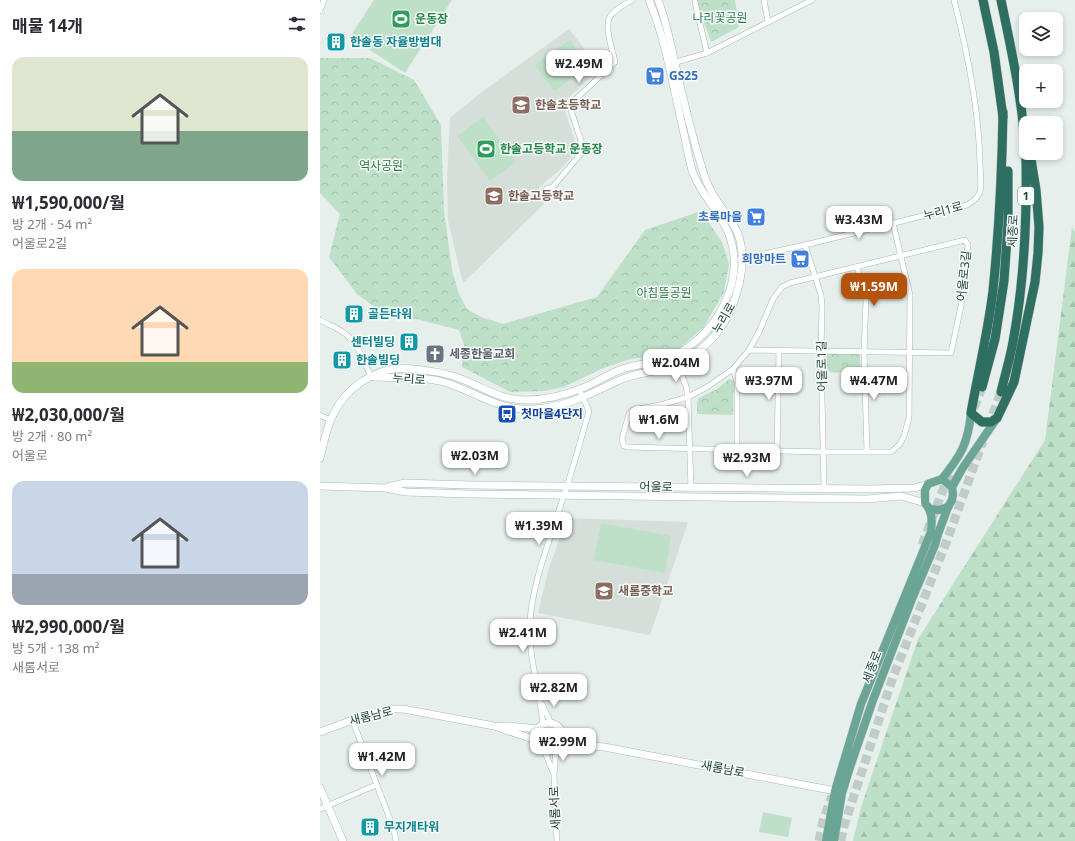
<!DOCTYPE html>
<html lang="ko">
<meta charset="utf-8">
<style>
body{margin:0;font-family:"Noto Sans","Noto Sans KR",sans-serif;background:#f7f7f7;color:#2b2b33;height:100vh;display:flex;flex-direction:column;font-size:15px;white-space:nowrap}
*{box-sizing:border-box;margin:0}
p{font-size:13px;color:#7c7c81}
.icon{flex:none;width:22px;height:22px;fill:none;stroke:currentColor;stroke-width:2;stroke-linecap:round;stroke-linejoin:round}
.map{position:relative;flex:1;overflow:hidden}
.drawer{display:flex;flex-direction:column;background:#fff;width:320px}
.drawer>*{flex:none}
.buttons{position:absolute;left:699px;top:12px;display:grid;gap:8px}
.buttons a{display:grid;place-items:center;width:44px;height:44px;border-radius:8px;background:#fff;box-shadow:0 2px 6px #0003;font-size:20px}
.price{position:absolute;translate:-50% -34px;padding:0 9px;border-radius:8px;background:#fff;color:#222;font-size:13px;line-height:26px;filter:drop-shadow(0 1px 2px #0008)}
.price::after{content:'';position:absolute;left:50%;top:24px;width:12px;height:9px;margin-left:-6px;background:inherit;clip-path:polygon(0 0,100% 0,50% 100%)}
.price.on{background:#b45309;color:#fff}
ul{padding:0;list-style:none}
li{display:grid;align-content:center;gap:8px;height:212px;padding:0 12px}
li span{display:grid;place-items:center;height:124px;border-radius:12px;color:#555}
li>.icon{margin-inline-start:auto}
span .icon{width:72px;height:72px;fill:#fffc;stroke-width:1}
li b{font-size:17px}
h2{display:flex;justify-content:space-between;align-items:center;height:48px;padding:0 12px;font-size:17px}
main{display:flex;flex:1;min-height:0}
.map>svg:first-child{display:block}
.built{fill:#d4dfda}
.grass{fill:#bfe0c8}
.forest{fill:url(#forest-firs)}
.park{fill:url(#park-crowns)}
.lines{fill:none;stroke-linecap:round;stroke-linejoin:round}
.highway-tunnel{stroke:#bfccc8;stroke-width:9;stroke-dasharray:9 4.5;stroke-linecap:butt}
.street-casing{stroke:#a8b8b2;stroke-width:6}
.secondary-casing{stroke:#a4bbb3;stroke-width:8}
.primary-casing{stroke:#c2cac8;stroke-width:9}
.highway-casing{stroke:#c2cac8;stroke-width:10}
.street{stroke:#fff;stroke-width:5}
.secondary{stroke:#fff;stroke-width:7}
.primary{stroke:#6aa596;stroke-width:8}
.highway{stroke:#2f6f62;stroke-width:9}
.labels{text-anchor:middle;stroke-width:3;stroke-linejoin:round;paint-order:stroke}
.shield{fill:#f7fbf9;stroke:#637a73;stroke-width:1}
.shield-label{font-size:11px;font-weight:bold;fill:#24423a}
.park-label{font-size:12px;fill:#2d7a4b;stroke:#f7fbf9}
.leisure-label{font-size:12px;font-weight:bold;fill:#27864d;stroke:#f7fbf9;text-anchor:start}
.culture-label{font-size:12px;font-weight:bold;fill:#0d838f;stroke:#f7fbf9;text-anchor:start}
.shop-label{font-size:12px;font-weight:bold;fill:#366cbe;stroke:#f7fbf9;text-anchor:end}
.education-label{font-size:12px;font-weight:bold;fill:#785e54;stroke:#f7fbf9;text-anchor:start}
.street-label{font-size:12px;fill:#24423a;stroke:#f7fbf9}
.worship-label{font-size:12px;font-weight:bold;fill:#5b616d;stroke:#f7fbf9;text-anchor:start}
.transit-label{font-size:12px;font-weight:bold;fill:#164399;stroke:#f7fbf9;text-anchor:start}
</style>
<main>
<section class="drawer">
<h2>매물 14개<svg class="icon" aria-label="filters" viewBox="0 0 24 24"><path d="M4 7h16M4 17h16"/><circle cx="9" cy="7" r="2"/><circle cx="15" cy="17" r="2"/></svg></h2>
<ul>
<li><span style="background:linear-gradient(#dfe7d0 60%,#7fa58c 0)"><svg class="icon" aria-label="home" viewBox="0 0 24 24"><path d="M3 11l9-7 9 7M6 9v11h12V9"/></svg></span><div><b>₩1,590,000/월</b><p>방 2개 · 54 m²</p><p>어울로2길</p></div></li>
<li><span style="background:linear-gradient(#ffd9b3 75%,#8fb573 0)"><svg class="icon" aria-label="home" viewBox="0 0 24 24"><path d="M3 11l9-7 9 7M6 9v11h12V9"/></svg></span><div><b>₩2,030,000/월</b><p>방 2개 · 80 m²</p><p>어울로</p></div></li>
<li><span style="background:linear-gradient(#c9d6e8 75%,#9aa5b1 0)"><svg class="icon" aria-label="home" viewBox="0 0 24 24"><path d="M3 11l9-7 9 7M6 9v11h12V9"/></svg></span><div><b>₩2,990,000/월</b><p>방 5개 · 138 m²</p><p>새롬서로</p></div></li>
</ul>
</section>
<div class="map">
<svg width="755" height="841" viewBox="0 0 755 841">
<defs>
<pattern id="forest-firs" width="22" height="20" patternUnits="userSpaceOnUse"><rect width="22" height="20" fill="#bfe0c8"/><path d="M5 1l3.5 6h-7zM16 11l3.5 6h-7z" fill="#a4c1ad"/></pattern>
<pattern id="park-crowns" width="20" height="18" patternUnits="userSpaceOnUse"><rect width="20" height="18" fill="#bfe0c8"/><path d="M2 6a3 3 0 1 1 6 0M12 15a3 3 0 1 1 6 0" fill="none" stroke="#a4c1ad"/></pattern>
</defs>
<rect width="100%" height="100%" fill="#e6efeb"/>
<g class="built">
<polygon points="249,29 281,70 271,77 245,101 244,108 254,138 256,148 254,154 240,170 219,187 224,204 143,283 128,221 127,180 130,118 163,91"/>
<polygon points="247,518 368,522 330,635 218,613 228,571"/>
</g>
<g class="grass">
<polygon points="54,0 132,0 85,73 30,37"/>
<polygon points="250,40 268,67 234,91 215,65"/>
<polygon points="163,117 196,162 170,181 137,136"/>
<polygon points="281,523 351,536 345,573 274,560"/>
<polygon points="443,812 472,818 468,837 439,832"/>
</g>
<polygon class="forest" points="752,227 755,232 755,841 533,841 541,807 598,639 725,440"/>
<g class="park">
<polygon points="376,0 415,0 419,27 391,42"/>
<polygon points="0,58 50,58 94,80 121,125 124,211 132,270 139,294 147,309 161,317 183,324 277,297 325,230 381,211 402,242 409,264 404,292 384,327 356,351 307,360 281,369 244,387 224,391 190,392 142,367 144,345 139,330 57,309 37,294 9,257 20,214 0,193"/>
<polygon points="506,353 537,353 540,356 540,373 504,372 504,356"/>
<polygon points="409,379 414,381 413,415 377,414 377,402 379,398 397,389"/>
</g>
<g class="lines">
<g class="highway-tunnel">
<polyline points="654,408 662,387"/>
<polyline points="668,427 681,392"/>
<polyline points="602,545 629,474"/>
<polyline points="499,841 503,821 512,796"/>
<polyline points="521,841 524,826 573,677 626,543 663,441"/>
</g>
<g class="street-casing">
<g id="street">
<polyline points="444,0 448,22"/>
<polyline points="375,2 387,53"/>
<polyline points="0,11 4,0"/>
<polyline points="353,63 387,53 492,0"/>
<circle cx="229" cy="192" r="4"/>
<path d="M231,189L264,150L251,110L256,99L295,62C293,51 282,23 292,14C297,8 306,4 312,0"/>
<polyline points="485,245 501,295 502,306 501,351 504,488"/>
<path d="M420,259L485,245L647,205C653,201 657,199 660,192C662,184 660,172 660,164C659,108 648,54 634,0"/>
<polyline points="537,267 546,300 544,352 547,451"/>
<path d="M0,320C10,326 22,329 30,338C40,348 45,364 51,377"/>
<path d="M429,350C496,351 564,352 631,353L641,306L648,245L645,240L470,283L462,287L453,299L439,332L429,350L413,369L387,387L368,397L340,405L313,410L309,414L302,439L304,446L307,447L503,452H571L580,444L584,436L589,418L590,295L573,223"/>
<polyline points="357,364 366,386 368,397 371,488"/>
<polyline points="413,369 417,382 417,450"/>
<polyline points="0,415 10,420"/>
<polyline points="457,451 459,351"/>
<polyline points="222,704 231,723"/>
<polyline points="32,719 74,830 76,841"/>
<path d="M223,725C220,690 208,657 210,622C212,584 230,540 241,504C252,473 260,442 269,411L259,389"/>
<polyline points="236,749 234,775 237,841"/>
<polyline points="224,750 233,772"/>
<polyline points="0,809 56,785"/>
</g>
</g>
<g class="secondary-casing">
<g id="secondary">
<path d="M55,377C78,378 104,376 127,383C152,391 174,407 202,409C223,410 246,405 265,396C280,390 293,382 308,377C324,372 341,371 357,364C371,357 387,346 397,333C416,309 429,264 418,234C414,223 405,213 399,204C392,194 385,180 382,168C371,133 363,98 355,63C350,42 346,20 338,0"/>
<path d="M0,458C3,445 6,431 11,419C21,395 43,376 68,370C86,366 115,371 133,376C159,384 177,400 206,400C227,400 246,395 265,387C278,381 289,374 302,369C320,363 340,363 357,354C397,332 425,283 410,237C402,213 380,195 372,170C369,160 367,149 365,138C354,92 347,43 329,0"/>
<polyline points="0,486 65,488 86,492 149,494 547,499 581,496 605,503"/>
<polyline points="68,487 85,483 150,485 548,489 595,488 608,484"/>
<circle cx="229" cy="737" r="14"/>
<polyline points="178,726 189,726 218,729"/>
<polyline points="0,732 46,715 68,709 83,709 174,726 216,740"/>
<polyline points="243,734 270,743"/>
<polyline points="241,743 284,747 521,792"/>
<polyline points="0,788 23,841"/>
</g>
</g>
<g class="primary-casing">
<g id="primary">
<path d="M622,479C641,455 648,444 651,413"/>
<polyline points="632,487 642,469 677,418"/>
<polyline points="611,509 619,510 628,507"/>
<path d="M506,841L515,791L541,704L611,532C612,521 613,512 605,503V490L608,484L622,479L632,487L633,494L632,500L628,507L618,534L615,545L592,599L553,700L530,767L522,793L514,841"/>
</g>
</g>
<g class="highway-casing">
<g id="highway">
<polyline points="663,0 674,52 683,117"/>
<path d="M683,112C682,172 679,232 673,291C668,332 658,373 651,413L662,422H671L677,418L694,382L715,282L718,253L719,227L716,190L710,153"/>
<polyline points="662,387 675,339 684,281 688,223 688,171"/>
<path d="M681,392C685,375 690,359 693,342C704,283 707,221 706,161C704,107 692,53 681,0"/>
</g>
</g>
<use href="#street" class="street"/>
<use href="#secondary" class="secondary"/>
<use href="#primary" class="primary"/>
<use href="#highway" class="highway"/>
</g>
<defs>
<g id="stadium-square" transform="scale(1)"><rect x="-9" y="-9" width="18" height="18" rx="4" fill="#2e9e5b" stroke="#f7fbf9"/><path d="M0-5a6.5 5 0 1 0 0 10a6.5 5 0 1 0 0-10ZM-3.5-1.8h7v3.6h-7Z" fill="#fff"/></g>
<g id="building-square" transform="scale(1)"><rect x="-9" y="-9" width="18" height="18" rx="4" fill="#0f9aa8" stroke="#f7fbf9"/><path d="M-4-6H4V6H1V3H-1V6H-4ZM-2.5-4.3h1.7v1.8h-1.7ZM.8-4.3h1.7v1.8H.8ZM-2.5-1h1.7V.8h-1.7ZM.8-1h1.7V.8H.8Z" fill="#fff"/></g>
<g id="supermarket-square" transform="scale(1)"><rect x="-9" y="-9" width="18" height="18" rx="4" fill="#3f7fe0" stroke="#f7fbf9"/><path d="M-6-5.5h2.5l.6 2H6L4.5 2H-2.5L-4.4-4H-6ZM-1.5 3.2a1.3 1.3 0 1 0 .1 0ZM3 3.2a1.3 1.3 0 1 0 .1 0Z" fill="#fff"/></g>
<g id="school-square" transform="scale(1)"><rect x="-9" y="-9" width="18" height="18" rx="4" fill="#8d6e63" stroke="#f7fbf9"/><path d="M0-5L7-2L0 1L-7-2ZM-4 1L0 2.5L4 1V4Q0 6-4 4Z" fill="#fff"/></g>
<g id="church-square" transform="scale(1)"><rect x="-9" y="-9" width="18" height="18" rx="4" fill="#6b7280" stroke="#f7fbf9"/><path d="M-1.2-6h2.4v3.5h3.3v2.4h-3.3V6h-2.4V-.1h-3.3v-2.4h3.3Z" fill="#fff"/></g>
<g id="bus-square" transform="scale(1)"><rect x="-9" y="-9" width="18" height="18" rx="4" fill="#1a4fb4" stroke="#f7fbf9"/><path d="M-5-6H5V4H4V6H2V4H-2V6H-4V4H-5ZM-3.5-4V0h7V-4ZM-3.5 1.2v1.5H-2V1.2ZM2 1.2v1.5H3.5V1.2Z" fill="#fff"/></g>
</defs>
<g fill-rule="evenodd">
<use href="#stadium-square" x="81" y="19"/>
<use href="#building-square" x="16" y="42"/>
<use href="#supermarket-square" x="335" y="76"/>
<use href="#school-square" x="201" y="105"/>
<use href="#stadium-square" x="166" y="149"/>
<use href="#school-square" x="174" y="196"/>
<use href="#supermarket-square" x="436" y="217"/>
<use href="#supermarket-square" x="480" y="259"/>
<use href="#building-square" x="34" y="314"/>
<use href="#building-square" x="89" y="342"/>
<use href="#church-square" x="115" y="354"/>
<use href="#building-square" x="22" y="360"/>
<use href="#bus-square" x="187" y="414"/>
<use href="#school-square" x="284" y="591"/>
<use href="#building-square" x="50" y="827"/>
</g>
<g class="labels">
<rect class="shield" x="698" y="187" width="16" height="18" rx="3"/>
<g class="shield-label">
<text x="706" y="200">1</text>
</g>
<g class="park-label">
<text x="400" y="22">나리꽃공원</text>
<text x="61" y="170">역사공원</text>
<text x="344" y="297">아침뜰공원</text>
</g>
<g class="leisure-label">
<text x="95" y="23">운동장</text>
<text x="180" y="153">한솔고등학교 운동장</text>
</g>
<g class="culture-label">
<text x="30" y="46">한솔동 자율방범대</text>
<text x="48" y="318">골든타워</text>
<text x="75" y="346" text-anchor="end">센터빌딩</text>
<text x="36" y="364">한솔빌딩</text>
<text x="64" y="831">무지개타워</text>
</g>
<g class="shop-label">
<text x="349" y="80" text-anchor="start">GS25</text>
<text x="422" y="221">초록마을</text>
<text x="466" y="263">희망마트</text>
</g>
<g class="education-label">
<text x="215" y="109">한솔초등학교</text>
<text x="188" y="200">한솔고등학교</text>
<text x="298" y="595">새롬중학교</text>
</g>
<g class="street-label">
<text transform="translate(623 211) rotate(-15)" y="4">누리1로</text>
<text transform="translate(693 231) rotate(-87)" y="4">세종로</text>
<text transform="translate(644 276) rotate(-84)" y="4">어울로3길</text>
<text transform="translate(404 318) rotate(-60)" y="4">누리로</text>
<text transform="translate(502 366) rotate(-91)" y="4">어울로1길</text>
<text transform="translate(89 379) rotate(4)" y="4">누리로</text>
<text transform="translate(336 487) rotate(1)" y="4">어울로</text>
<text transform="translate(552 667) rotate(-69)" y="4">세종로</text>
<text transform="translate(51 716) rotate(-14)" y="4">새롬남로</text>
<text transform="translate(403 769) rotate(11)" y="4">새롬남로</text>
<text transform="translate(235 808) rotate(-93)" y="4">새롬서로</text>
</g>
<g class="worship-label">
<text x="129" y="358">세종한울교회</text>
</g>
<g class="transit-label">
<text x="201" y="418">첫마을4단지</text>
</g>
</g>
</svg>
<div class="buttons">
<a><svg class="icon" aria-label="layers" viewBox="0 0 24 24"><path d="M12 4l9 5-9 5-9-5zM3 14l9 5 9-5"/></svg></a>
<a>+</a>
<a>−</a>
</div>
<b class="price" style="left:259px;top:84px">₩2.49M</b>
<b class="price" style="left:539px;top:240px">₩3.43M</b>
<b class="price on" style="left:554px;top:307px">₩1.59M</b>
<b class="price" style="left:356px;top:383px">₩2.04M</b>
<b class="price" style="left:449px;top:401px">₩3.97M</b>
<b class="price" style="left:554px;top:401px">₩4.47M</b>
<b class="price" style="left:339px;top:440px">₩1.6M</b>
<b class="price" style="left:155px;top:476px">₩2.03M</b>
<b class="price" style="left:427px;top:478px">₩2.93M</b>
<b class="price" style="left:219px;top:546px">₩1.39M</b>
<b class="price" style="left:203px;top:653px">₩2.41M</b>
<b class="price" style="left:234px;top:708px">₩2.82M</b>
<b class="price" style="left:243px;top:762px">₩2.99M</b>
<b class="price" style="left:62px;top:777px">₩1.42M</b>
</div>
</main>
